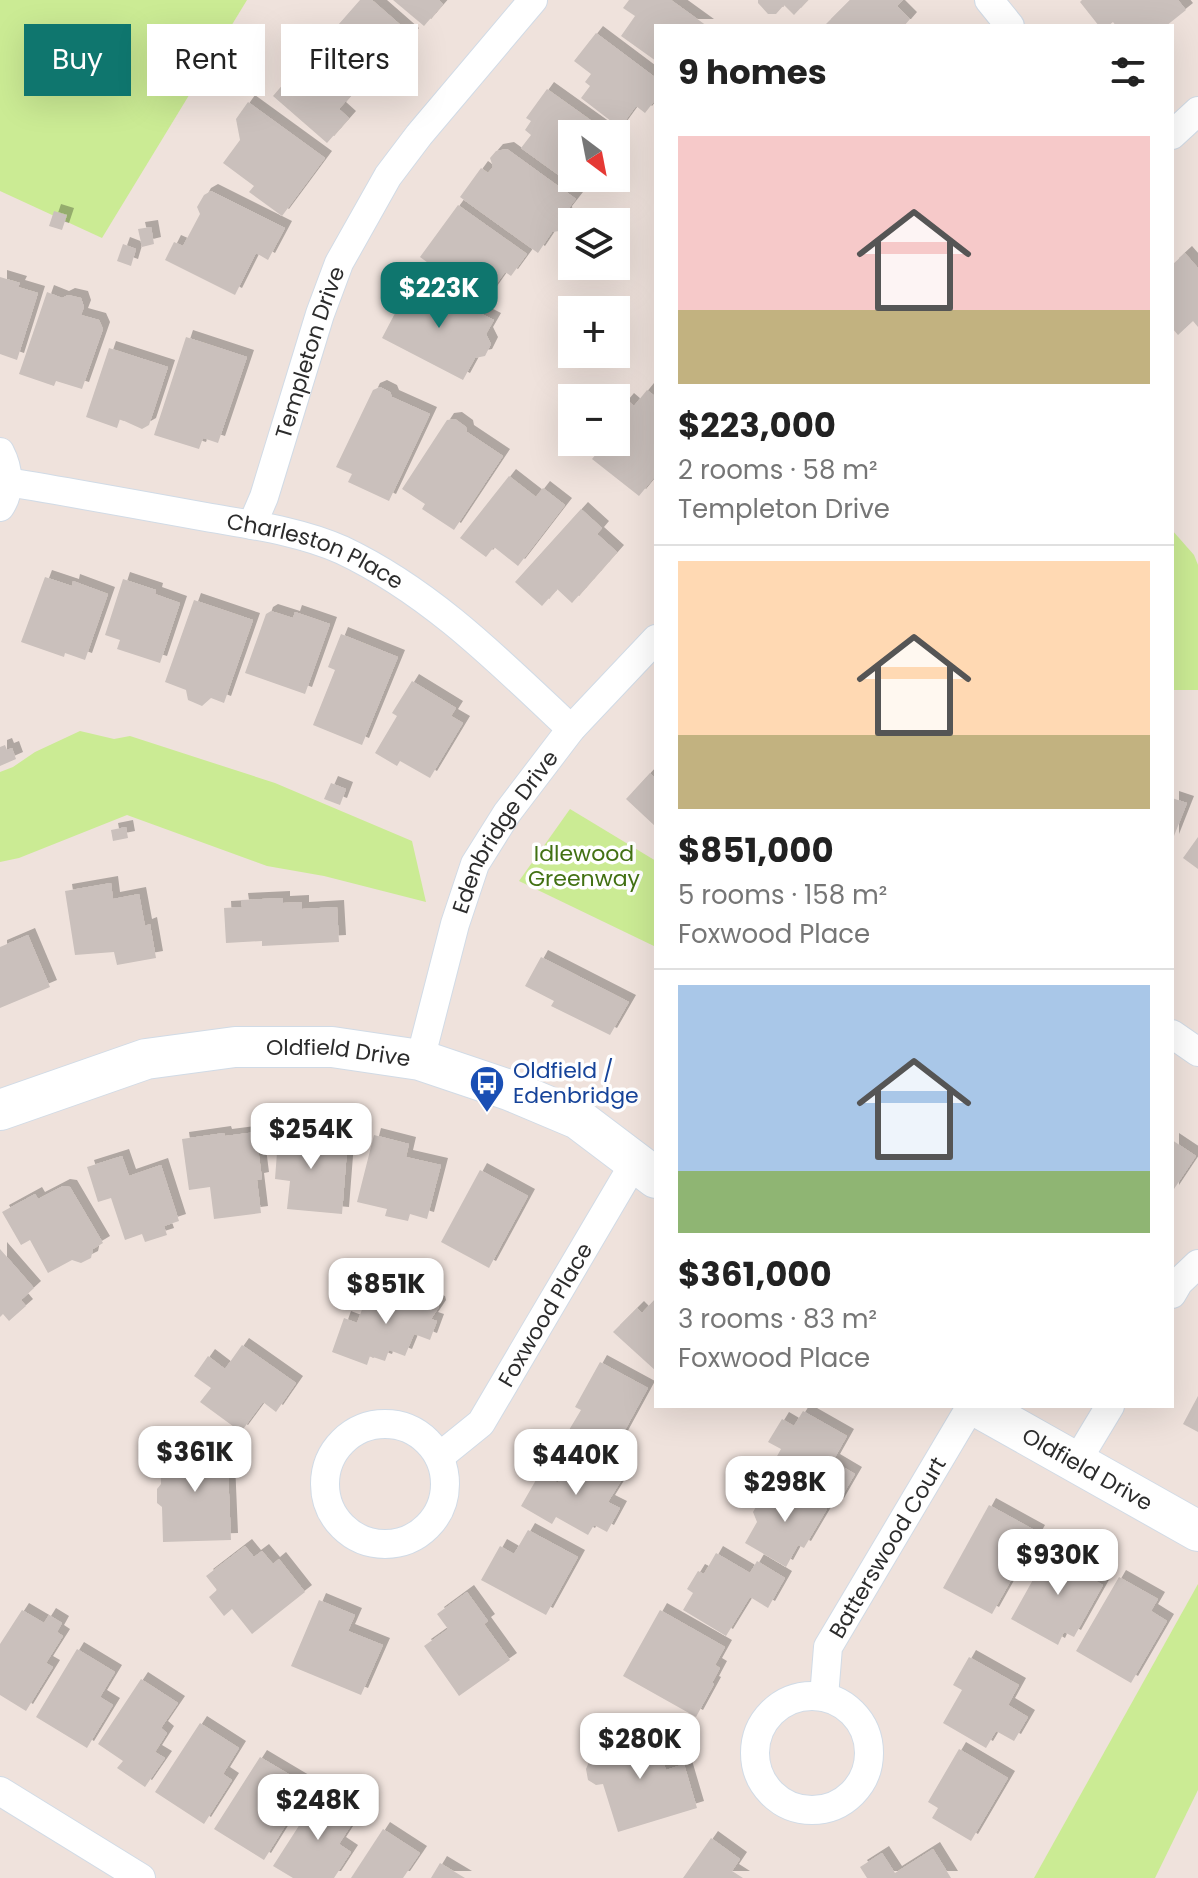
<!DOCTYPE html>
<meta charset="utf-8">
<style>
body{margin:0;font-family:Poppins,sans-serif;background:#f6f6f6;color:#222;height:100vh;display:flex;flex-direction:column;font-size:30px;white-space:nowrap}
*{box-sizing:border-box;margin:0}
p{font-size:26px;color:#767676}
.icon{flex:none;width:44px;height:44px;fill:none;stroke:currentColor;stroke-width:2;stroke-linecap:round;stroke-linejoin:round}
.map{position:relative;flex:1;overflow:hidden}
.panel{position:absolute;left:654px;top:24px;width:520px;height:1384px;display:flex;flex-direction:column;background:#fff;border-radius:0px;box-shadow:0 8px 32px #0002}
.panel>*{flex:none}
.top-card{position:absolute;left:24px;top:24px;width:510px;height:72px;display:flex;gap:16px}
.needle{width:52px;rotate:148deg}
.fabs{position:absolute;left:558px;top:120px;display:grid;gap:16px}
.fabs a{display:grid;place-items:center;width:72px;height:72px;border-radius:0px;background:#fff;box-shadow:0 8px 32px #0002;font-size:40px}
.price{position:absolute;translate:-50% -68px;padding:0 18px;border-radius:16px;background:#fff;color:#222;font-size:26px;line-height:52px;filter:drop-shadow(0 2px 4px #0008)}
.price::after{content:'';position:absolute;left:50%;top:48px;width:24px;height:18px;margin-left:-12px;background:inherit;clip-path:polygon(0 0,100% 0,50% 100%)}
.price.on{background:#0f766e;color:#fff}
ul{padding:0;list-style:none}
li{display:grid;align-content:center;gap:16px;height:424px;padding:0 24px}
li+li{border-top:2px solid #e0e0e0}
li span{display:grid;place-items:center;height:248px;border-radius:0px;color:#555}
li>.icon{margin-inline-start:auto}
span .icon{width:144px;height:144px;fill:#fffc;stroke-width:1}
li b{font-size:34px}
h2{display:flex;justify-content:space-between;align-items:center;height:96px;padding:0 24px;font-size:34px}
.tag{padding:0 28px;border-radius:0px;background:#fff;box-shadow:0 8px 32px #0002;font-size:28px;line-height:72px}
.tag.on{background:#0f766e;color:#fff}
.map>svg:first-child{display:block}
.green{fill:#cbeb94}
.building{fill:#cac0bc;filter:url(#shadow)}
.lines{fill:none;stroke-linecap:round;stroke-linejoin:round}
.street-casing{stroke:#d1dbe6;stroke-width:30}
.secondary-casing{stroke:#d1dbe6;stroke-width:42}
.street{stroke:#fff;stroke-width:28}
.secondary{stroke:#fff;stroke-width:40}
.labels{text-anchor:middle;stroke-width:7;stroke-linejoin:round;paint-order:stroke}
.street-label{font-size:22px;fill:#2c2c2c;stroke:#fff}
.park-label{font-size:22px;fill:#427113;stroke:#fff}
.transit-label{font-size:22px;fill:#164399;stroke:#fff;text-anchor:start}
</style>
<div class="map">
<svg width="1198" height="1878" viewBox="0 0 1198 1878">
<defs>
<filter id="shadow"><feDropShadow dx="7" dy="-7" stdDeviation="0" flood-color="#0004"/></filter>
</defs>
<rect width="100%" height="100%" fill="#efe2dc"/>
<g class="green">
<polygon points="0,0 247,0 102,238 0,191"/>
<polygon points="1172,530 1194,555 1198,565 1198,690 1172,690"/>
<polygon points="80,731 114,739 130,736 275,783 412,841 426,902 324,876 267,866 127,815 19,858 0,862 0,772 13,767 35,752"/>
<polygon points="570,809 656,861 656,947 519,881"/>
<polygon points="1198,1584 1198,1790 1155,1878 1034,1878"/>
</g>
<g class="building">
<polygon points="360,0 372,0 412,35 392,58 396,62 375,86 324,41"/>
<polygon points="393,0 439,0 443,4 424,26"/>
<polygon points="629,0 671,0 707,26 656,26 656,61 621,36 635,16 623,8"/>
<polygon points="758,0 808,0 794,15 784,5 776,14 768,14 758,3"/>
<polygon points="850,0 903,0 897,6 910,19 904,26 824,26"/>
<polygon points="1082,0 1178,0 1186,10 1166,26 1116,26 1113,22 1108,26 1099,26 1080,2"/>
<polygon points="596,33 656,78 656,99 645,113 636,106 620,128 581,98 590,86 585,82 591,74 574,61"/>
<polygon points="304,38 359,86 339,109 349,118 327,143 273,96 297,68 287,59"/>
<polygon points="547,89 610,134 572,134 572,178 576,178 571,184 521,148 531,135 525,130 531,121 526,118"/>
<polygon points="248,102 325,158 282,216 249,192 254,186 223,163 240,140 236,119"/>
<polygon points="507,149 576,199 565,213 566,221 560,231 552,232 538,253 460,197 481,168 488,173 493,167 490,158 496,151"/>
<polygon points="211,191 285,228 268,260 256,253 235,295 165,260 174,242 183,246 200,214 197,207 204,195"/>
<polygon points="458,205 527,254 511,276 505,272 483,303 420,257"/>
<polygon points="54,211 67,215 62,230 49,226"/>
<polygon points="151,227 154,244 142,247 138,229"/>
<polygon points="123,244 136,249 131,266 117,261"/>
<polygon points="1185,253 1198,268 1198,327 1193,321 1178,335 1172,328 1172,265"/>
<polygon points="0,277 20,283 18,287 38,293 17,360 0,354"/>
<polygon points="413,279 494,320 486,334 491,344 485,356 475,358 463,380 382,338"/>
<polygon points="47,292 62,298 68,295 81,298 84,307 81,315 99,320 103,329 82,389 56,381 54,386 19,374"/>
<polygon points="186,337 247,357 218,443 203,438 199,449 154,435"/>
<polygon points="109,348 168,367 149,425 142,429 120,419 117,428 86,417"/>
<polygon points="380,387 390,392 392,397 430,414 389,501 348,482 352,474 336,467 373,390"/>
<polygon points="647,390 656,397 656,475 639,496 592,459 606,442 616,442 616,413 627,400 634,406"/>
<polygon points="455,419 466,427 467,432 503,456 454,530 422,509 425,504 402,489 447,420"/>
<polygon points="509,476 536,497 543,488 565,505 518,566 494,547 486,557 460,538"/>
<polygon points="581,509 602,528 597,534 617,552 572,603 557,589 542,606 515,582"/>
<polygon points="45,577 72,586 73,581 108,594 85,660 65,653 64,657 21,642"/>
<polygon points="123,579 156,590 155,594 180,603 160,663 117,649 120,640 105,635"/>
<polygon points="194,600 253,620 224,703 211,698 202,706 188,700 186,690 165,682"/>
<polygon points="271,611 293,618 295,612 330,624 305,694 245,673 266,614"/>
<polygon points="341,634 398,657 362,745 313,725 335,670 328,667"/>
<polygon points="412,681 456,708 451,716 463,723 430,778 400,761 397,766 375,753 397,716 392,713"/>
<polygon points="5,745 7,750 12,748 16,759 0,766 0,747"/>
<polygon points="650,773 656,779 656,827 626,799"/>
<polygon points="331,783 346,789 340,805 324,799"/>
<polygon points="1172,798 1187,803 1172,841"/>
<polygon points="126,827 128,838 113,841 111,830"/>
<polygon points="1198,837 1198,869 1183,858"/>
<polygon points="111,883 113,899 139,894 145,926 150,924 156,958 117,965 114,952 75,955 65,891"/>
<polygon points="283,898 283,903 302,902 302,909 337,907 339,942 262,946 262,941 226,943 224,908 242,907 241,900"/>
<polygon points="28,935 50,987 0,1008 0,947"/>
<polygon points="541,957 629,1002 610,1035 551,1006 554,1001 525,986"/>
<polygon points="279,1126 317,1129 316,1142 331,1143 330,1149 347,1150 342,1214 287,1209 290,1181 275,1179"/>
<polygon points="256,1132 262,1179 257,1180 261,1213 214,1219 210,1187 189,1190 182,1139 224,1133 225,1136"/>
<polygon points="374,1135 409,1144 406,1157 441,1165 427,1219 410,1214 408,1221 385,1216 387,1209 357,1202"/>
<polygon points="1172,1140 1196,1156 1172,1192"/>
<polygon points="122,1156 129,1176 161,1165 179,1221 164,1226 167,1235 145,1242 142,1234 125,1240 111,1198 98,1202 87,1167"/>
<polygon points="480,1170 528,1196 489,1268 441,1242"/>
<polygon points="63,1186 70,1187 103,1243 93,1249 91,1258 81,1263 72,1260 48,1273 30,1240 21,1245 2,1212 35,1194 38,1199"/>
<polygon points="0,1249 34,1288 21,1300 26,1306 9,1321 3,1314 0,1317"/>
<polygon points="379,1284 425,1301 430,1300 438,1303 439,1307 431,1319 437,1321 430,1340 414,1334 405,1356 389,1350 385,1361 370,1356 367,1365 332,1352 344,1318 357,1323 364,1304 371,1306"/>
<polygon points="656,1298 656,1371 613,1332 637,1308 642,1313"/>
<polygon points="242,1345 296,1383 276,1412 263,1402 241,1432 200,1402 211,1388 194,1376 208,1356 225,1369"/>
<polygon points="600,1362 648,1388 612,1454 569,1430 581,1410 575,1407"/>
<polygon points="1198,1396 1198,1432 1183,1424"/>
<polygon points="803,1411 847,1436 833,1461 855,1474 837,1505 771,1467 781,1449 768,1442 782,1419 794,1426"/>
<polygon points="227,1446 231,1540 163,1542 162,1507 157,1503 157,1489 161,1484 160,1449"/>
<polygon points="574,1454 621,1481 608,1502 620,1508 607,1532 594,1525 588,1535 556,1517 552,1524 521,1506 540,1473 558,1483"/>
<polygon points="780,1482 827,1509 804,1548 798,1545 786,1567 745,1543 757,1522 753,1512 757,1505 768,1503"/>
<polygon points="989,1505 1038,1532 992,1614 943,1588"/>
<polygon points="528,1530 578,1557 546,1615 481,1580 500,1546 514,1554"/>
<polygon points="1053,1544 1086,1562 1081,1573 1103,1585 1074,1637 1064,1632 1058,1645 1011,1619"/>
<polygon points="245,1546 254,1557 262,1551 273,1564 279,1559 305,1592 252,1634 232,1609 224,1616 209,1597 217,1590 206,1576"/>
<polygon points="716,1553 750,1573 757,1561 785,1578 768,1608 750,1597 726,1636 683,1610 693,1593 687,1589 698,1571 704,1574"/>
<polygon points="1119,1577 1158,1599 1151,1611 1167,1621 1131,1683 1076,1651"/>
<polygon points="467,1592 488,1621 484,1624 510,1660 459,1696 424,1646 448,1629 437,1614"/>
<polygon points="319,1600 355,1615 348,1631 383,1645 361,1695 291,1666"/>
<polygon points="22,1610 44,1623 49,1615 62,1623 57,1632 63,1636 46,1663 53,1667 26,1711 0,1695 0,1644"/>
<polygon points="660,1610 725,1647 715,1665 720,1668 712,1683 714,1684 696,1717 623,1676"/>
<polygon points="77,1649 115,1672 100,1697 113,1705 87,1748 36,1717"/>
<polygon points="969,1657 1019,1685 1008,1705 1028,1717 1014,1741 996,1731 986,1748 943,1723 962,1690 953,1685"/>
<polygon points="141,1679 178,1703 161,1728 167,1733 155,1752 165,1758 145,1787 117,1768 123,1761 98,1744"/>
<polygon points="200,1723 239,1748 223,1774 232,1780 204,1824 155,1792"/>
<polygon points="656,1728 658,1735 663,1738 665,1749 661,1755 666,1770 684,1764 697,1808 618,1832 603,1784 596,1785 588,1780 586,1769 589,1762 598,1759 595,1747"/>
<polygon points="959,1749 1008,1778 971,1841 932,1818 938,1808 928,1802"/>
<polygon points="260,1757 302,1782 284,1810 292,1815 264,1860 214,1829"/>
<polygon points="320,1793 357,1816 339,1844 351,1852 334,1878 293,1878 273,1866"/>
<polygon points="383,1829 420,1853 403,1878 351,1878"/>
<polygon points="711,1838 740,1859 732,1871 743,1878 683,1878"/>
<polygon points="933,1849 951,1878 867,1878 860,1867 882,1853 895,1873"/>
<polygon points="440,1863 465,1878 431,1878"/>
</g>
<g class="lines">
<g class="street-casing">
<g id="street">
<polyline points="989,0 1010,26"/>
<polyline points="1172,135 1198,111"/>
<path d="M0,452C9,469 11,491 0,507"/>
<path id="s1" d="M8,482C74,493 140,505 206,517C251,525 300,531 342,550C431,592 500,662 571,729"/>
<path id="s2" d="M252,525L264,497L320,314L339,263L388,176L419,135L533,0"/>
<polyline points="1172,1034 1198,1052"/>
<path id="s3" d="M420,1060L455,924L475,864L507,813L571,729L656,639"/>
<polyline points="1172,1294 1179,1282 1198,1264"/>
<circle cx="385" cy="1484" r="60"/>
<path id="s4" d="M439,1457L481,1423L636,1160"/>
<polyline points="1075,1464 1110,1406"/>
<circle cx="812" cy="1753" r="57"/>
<path id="s5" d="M824,1697L828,1647L971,1406"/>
<polyline points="0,1791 141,1878"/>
</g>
</g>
<g class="secondary-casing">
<g id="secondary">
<path id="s6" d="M0,1110L146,1059L235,1047H332L420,1060L509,1090L578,1119L656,1178"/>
<path id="s7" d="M976,1406L1198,1531"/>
</g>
</g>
<use href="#street" class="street"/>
<use href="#secondary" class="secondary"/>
</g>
<defs>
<g id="bus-pin" transform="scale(1.8)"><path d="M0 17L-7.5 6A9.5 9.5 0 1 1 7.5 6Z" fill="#1a4fb4" stroke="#fff"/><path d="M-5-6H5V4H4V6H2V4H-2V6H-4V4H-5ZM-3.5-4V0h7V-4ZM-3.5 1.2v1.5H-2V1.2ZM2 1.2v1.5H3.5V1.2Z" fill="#fff"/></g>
</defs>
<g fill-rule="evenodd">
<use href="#bus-pin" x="487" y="1083"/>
</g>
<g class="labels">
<g class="street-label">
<text dy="8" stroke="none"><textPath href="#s2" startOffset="182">Templeton Drive</textPath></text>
<text dy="8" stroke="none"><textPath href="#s1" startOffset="316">Charleston Place</textPath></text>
<text dy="8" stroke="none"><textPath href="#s3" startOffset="246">Edenbridge Drive</textPath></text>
<text dy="8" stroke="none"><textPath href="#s6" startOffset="348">Oldfield Drive</textPath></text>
<text dy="8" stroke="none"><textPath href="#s4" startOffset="180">Foxwood Place</textPath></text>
<text dy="8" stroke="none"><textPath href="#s7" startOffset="128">Oldfield Drive</textPath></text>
<text dy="8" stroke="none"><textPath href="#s5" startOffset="166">Batterswood Court</textPath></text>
</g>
<g class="park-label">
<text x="584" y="861">Idlewood<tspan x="584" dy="25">Greenway</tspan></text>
</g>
<g class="transit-label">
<text x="513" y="1078">Oldfield /<tspan x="513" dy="25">Edenbridge</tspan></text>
</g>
</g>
</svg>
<div class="fabs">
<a><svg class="needle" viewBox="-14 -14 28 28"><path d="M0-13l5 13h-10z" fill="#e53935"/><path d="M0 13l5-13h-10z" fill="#767676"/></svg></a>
<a><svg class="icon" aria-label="layers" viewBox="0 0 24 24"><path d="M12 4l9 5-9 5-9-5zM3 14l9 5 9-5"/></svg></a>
<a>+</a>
<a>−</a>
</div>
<b class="price on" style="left:439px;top:330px">$223K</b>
<b class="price" style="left:311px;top:1171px">$254K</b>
<b class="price" style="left:386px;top:1326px">$851K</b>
<b class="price" style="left:195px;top:1494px">$361K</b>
<b class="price" style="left:576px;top:1497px">$440K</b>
<b class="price" style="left:785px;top:1524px">$298K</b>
<b class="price" style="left:1058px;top:1597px">$930K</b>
<b class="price" style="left:640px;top:1781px">$280K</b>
<b class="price" style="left:318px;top:1842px">$248K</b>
<div class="top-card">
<a class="tag on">Buy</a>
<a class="tag">Rent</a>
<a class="tag">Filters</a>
</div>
<section class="panel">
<h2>9 homes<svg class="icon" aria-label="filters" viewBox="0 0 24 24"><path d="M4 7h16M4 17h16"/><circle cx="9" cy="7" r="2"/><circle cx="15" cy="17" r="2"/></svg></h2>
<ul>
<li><span style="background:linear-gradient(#f6c9c9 70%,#c2b280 0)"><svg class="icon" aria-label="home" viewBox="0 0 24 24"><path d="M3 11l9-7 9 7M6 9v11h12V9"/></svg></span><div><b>$223,000</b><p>2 rooms · 58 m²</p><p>Templeton Drive</p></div></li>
<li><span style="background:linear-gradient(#ffd9b3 70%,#c2b280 0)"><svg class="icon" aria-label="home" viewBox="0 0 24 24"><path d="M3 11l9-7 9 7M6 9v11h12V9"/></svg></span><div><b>$851,000</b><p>5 rooms · 158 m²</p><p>Foxwood Place</p></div></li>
<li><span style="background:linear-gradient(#a9c7e8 75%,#8fb573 0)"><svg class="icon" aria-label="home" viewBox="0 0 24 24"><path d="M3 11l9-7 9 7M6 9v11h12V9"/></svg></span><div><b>$361,000</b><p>3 rooms · 83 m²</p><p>Foxwood Place</p></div></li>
</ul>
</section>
</div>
